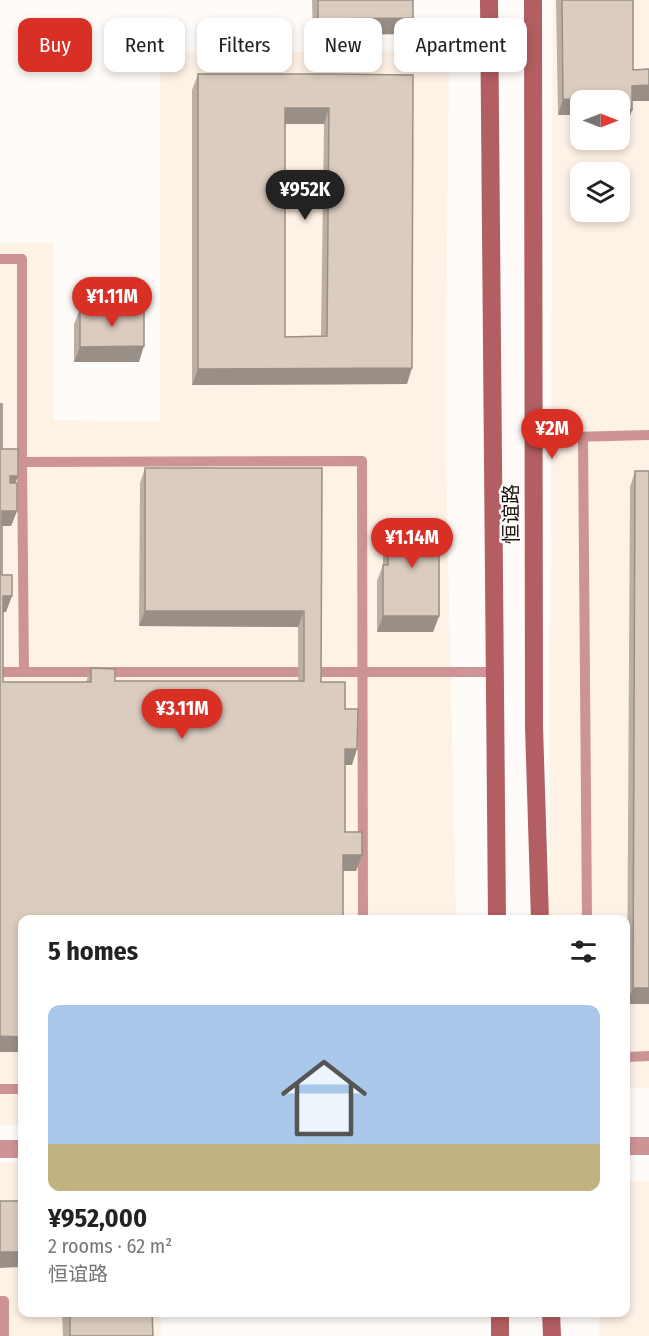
<!DOCTYPE html>
<meta charset="utf-8">
<style>
body{margin:0;font-family:"Fira Sans Condensed","Noto Sans SC",sans-serif;background:#f2f2f2;color:#222;height:100vh;display:flex;flex-direction:column;font-size:22px;white-space:nowrap}
*{box-sizing:border-box;margin:0}
p{font-size:20px;color:#767676}
.icon{flex:none;width:33px;height:33px;fill:none;stroke:currentColor;stroke-width:2;stroke-linecap:round;stroke-linejoin:round}
.map{position:relative;flex:1;overflow:hidden}
.drawer{position:absolute;left:18px;top:915px;width:612px;height:402px;display:flex;flex-direction:column;background:#fff;border-radius:12px;box-shadow:0 3px 9px #0003}
.drawer>*{flex:none}
.banner{position:absolute;left:18px;top:18px;width:614px;height:54px;display:flex;gap:12px}
.needle{width:39px;rotate:90deg}
.controls{position:absolute;left:570px;top:90px;display:grid;gap:12px}
.controls a{display:grid;place-items:center;width:60px;height:60px;border-radius:12px;background:#fff;box-shadow:0 3px 9px #0003;font-size:30px}
.price{position:absolute;translate:-50% -51px;padding:0 14px;border-radius:21px;background:#d93025;color:#fff;font-size:20px;line-height:39px;filter:drop-shadow(0 2px 3px #0008)}
.price::after{content:'';position:absolute;left:50%;top:36px;width:18px;height:14px;margin-left:-9px;background:inherit;clip-path:polygon(0 0,100% 0,50% 100%)}
.price.active{background:#222;color:#fff}
ul{padding:0;list-style:none}
li{display:grid;align-content:center;gap:12px;height:318px;padding:0 30px}
li+li{border-top:2px solid #e0e0e0}
li span{display:grid;place-items:center;height:186px;border-radius:12px;color:#555}
li>.icon{margin-inline-start:auto}
span .icon{width:108px;height:108px;fill:#fffc;stroke-width:1}
li b{font-size:26px}
h2{display:flex;justify-content:space-between;align-items:center;height:72px;padding:0 30px;font-size:26px}
.tag{padding:0 21px;border-radius:12px;background:#fff;box-shadow:0 3px 9px #0003;font-size:21px;line-height:54px}
.tag.active{background:#d93025;color:#fff}
.map>svg:first-child{display:block}
.built{fill:#fef1e5;fill-rule:evenodd}
.lines{fill:none;stroke-linecap:round;stroke-linejoin:round}
.lane{stroke:#ce9394;stroke-width:10}
.street{stroke:#ce9394;stroke-width:18}
.secondary{stroke:#b25e62;stroke-width:18}
.wall{fill:#bcafa4;fill-rule:evenodd}
.shaded-wall{fill:#998f86}
.building{fill:#dbccbf;stroke:#998f86;stroke-width:1.5;fill-rule:evenodd}
.labels{text-anchor:middle;stroke-width:5;stroke-linejoin:round;paint-order:stroke}
.street-label{font-size:20px;fill:#18130f;stroke:#fefbf8}
</style>
<div class="map">
<svg width="649" height="1336" viewBox="0 0 649 1336">
<rect width="100%" height="100%" fill="#fefbf8"/>
<g class="built">
<path d="M553,0H649V1088H626V920H549ZM580,100H620V140H580ZM580,172H620V212H580Z"/>
<polygon points="449,51 445,418 456,919 22,920 22,1125 0,1125 0,243 54,243 54,420 160,422 160,53"/>
<polygon points="0,1162 22,1162 22,1312 160,1313 161,1336 0,1336"/>
<polygon points="626,1181 649,1181 649,1336 599,1336 600,1313 626,1312"/>
</g>
<g class="lines">
<g class="lane">
<polyline points="0,259 22,259 22,462 362,461 363,920"/>
<polyline points="583,437 587,920"/>
<polyline points="534,438 649,435"/>
<polyline points="22,462 24,672"/>
<polyline points="0,672 298,672"/>
<polyline points="316,672 495,672"/>
<polyline points="626,1057 649,1056"/>
<polyline points="0,1089 22,1089"/>
<polyline points="0,1301 4,1301 4,1336"/>
</g>
<g class="street">
<polyline points="626,1146 649,1146"/>
<polyline points="0,1149 22,1149"/>
</g>
<g class="secondary">
<polyline points="489,0 497,920"/>
<polyline points="533,0 534,726 540,920"/>
<polyline points="551,1312 552,1336"/>
<polyline points="500,1336 500,1312"/>
</g>
</g>
<g class="wall">
<polygon points="312,0 413,0 408,34 313,35"/>
<polygon points="556,0 633,0 633,70 649,69 649,101 632,101 632,110 626,126 620,100 580,100 558,115"/>
<path d="M198,74H330L407,384L192,385V90ZM285,124H324L321,336L285,337Z"/>
<polygon points="80,309 139,362 74,362 74,324"/>
<polygon points="2,449 18,476 15,483 17,511 11,526 2,526 2,575 6,612 3,612 3,682 86,682 91,668 115,681 298,681 298,627 139,626 140,483 145,468 322,468 321,682 345,709 352,765 345,765 345,832 362,855 356,871 343,871 22,920 22,1052 0,1052"/>
<polygon points="635,471 649,471 649,1004 627,1004 630,487"/>
<polygon points="388,520 439,616 433,632 377,632 377,581 383,565 383,536"/>
<polygon points="62,1312 152,1312 153,1336 63,1336"/>
</g>
<g class="shaded-wall">
<polygon points="413,18 408,34 313,35 318,19"/>
<polygon points="649,85 649,101 626,101 632,86"/>
<polygon points="563,99 594,100 580,100 580,115 558,115"/>
<polygon points="285,108 329,108 324,124 279,124"/>
<polygon points="620,109 632,110 626,126 620,125"/>
<polygon points="144,346 139,362 74,362 80,347"/>
<polygon points="412,368 407,384 192,385 198,369"/>
<polygon points="10,476 18,476 12,492 4,492"/>
<polygon points="2,511 17,511 11,526 0,526"/>
<polygon points="3,596 12,596 6,612 0,612"/>
<polygon points="145,611 304,611 298,627 139,626"/>
<polygon points="383,616 439,616 433,632 377,632"/>
<polygon points="345,749 357,749 352,765 339,765"/>
<polygon points="343,855 362,855 356,871 337,871"/>
<polygon points="633,988 649,988 649,1004 627,1004"/>
<polygon points="0,1036 22,1037 22,1052 0,1052"/>
<polygon points="0,1252 22,1252 22,1257 19,1267 0,1268"/>
</g>
<g class="building">
<polygon points="318,0 413,0 413,18 318,19"/>
<polygon points="562,0 633,0 633,70 649,69 649,85 632,86 632,110 620,109 620,100 563,99"/>
<path d="M198,74H330L413,75L412,368L198,369ZM285,108H329L327,336L285,337Z"/>
<polygon points="144,308 144,346 80,347 80,309"/>
<polygon points="0,404 2,404 2,449 18,449 18,476 10,476 10,483 17,483 17,511 2,511 2,575 12,575 12,596 3,596 3,682 91,682 91,668 115,669 115,681 304,681 304,611 145,611 145,468 322,468 321,682 345,682 345,709 358,709 357,749 345,749 345,832 362,832 362,855 343,855 343,920 22,920 22,1037 0,1036"/>
<polygon points="635,471 649,471 649,988 633,988"/>
<polygon points="388,520 439,520 439,616 383,616 383,565 388,565"/>
<rect x="0" y="1201" width="22" height="51"/>
<polygon points="70,1312 152,1312 153,1336 70,1336"/>
</g>
<g class="labels">
<g class="street-label">
<text transform="translate(511 514) rotate(-90)" y="7">恒谊路</text>
</g>
</g>
</svg>
<div class="controls">
<a><svg class="needle" viewBox="-14 -14 28 28"><path d="M0-13l5 13h-10z" fill="#e53935"/><path d="M0 13l5-13h-10z" fill="#767676"/></svg></a>
<a><svg class="icon" aria-label="layers" viewBox="0 0 24 24"><path d="M12 4l9 5-9 5-9-5zM3 14l9 5 9-5"/></svg></a>
</div>
<b class="price active" style="left:305px;top:221px">¥952K</b>
<b class="price" style="left:112px;top:328px">¥1.11M</b>
<b class="price" style="left:552px;top:460px">¥2M</b>
<b class="price" style="left:412px;top:569px">¥1.14M</b>
<b class="price" style="left:182px;top:740px">¥3.11M</b>
<div class="banner">
<a class="tag active">Buy</a>
<a class="tag">Rent</a>
<a class="tag">Filters</a>
<a class="tag">New</a>
<a class="tag">Apartment</a>
</div>
<section class="drawer">
<h2>5 homes<svg class="icon" aria-label="filters" viewBox="0 0 24 24"><path d="M4 7h16M4 17h16"/><circle cx="9" cy="7" r="2"/><circle cx="15" cy="17" r="2"/></svg></h2>
<ul>
<li><span style="background:linear-gradient(#a9c7e8 75%,#c2b280 0)"><svg class="icon" aria-label="home" viewBox="0 0 24 24"><path d="M3 11l9-7 9 7M6 9v11h12V9"/></svg></span><div><b>¥952,000</b><p>2 rooms · 62 m²</p><p>恒谊路</p></div></li>
</ul>
</section>
</div>
